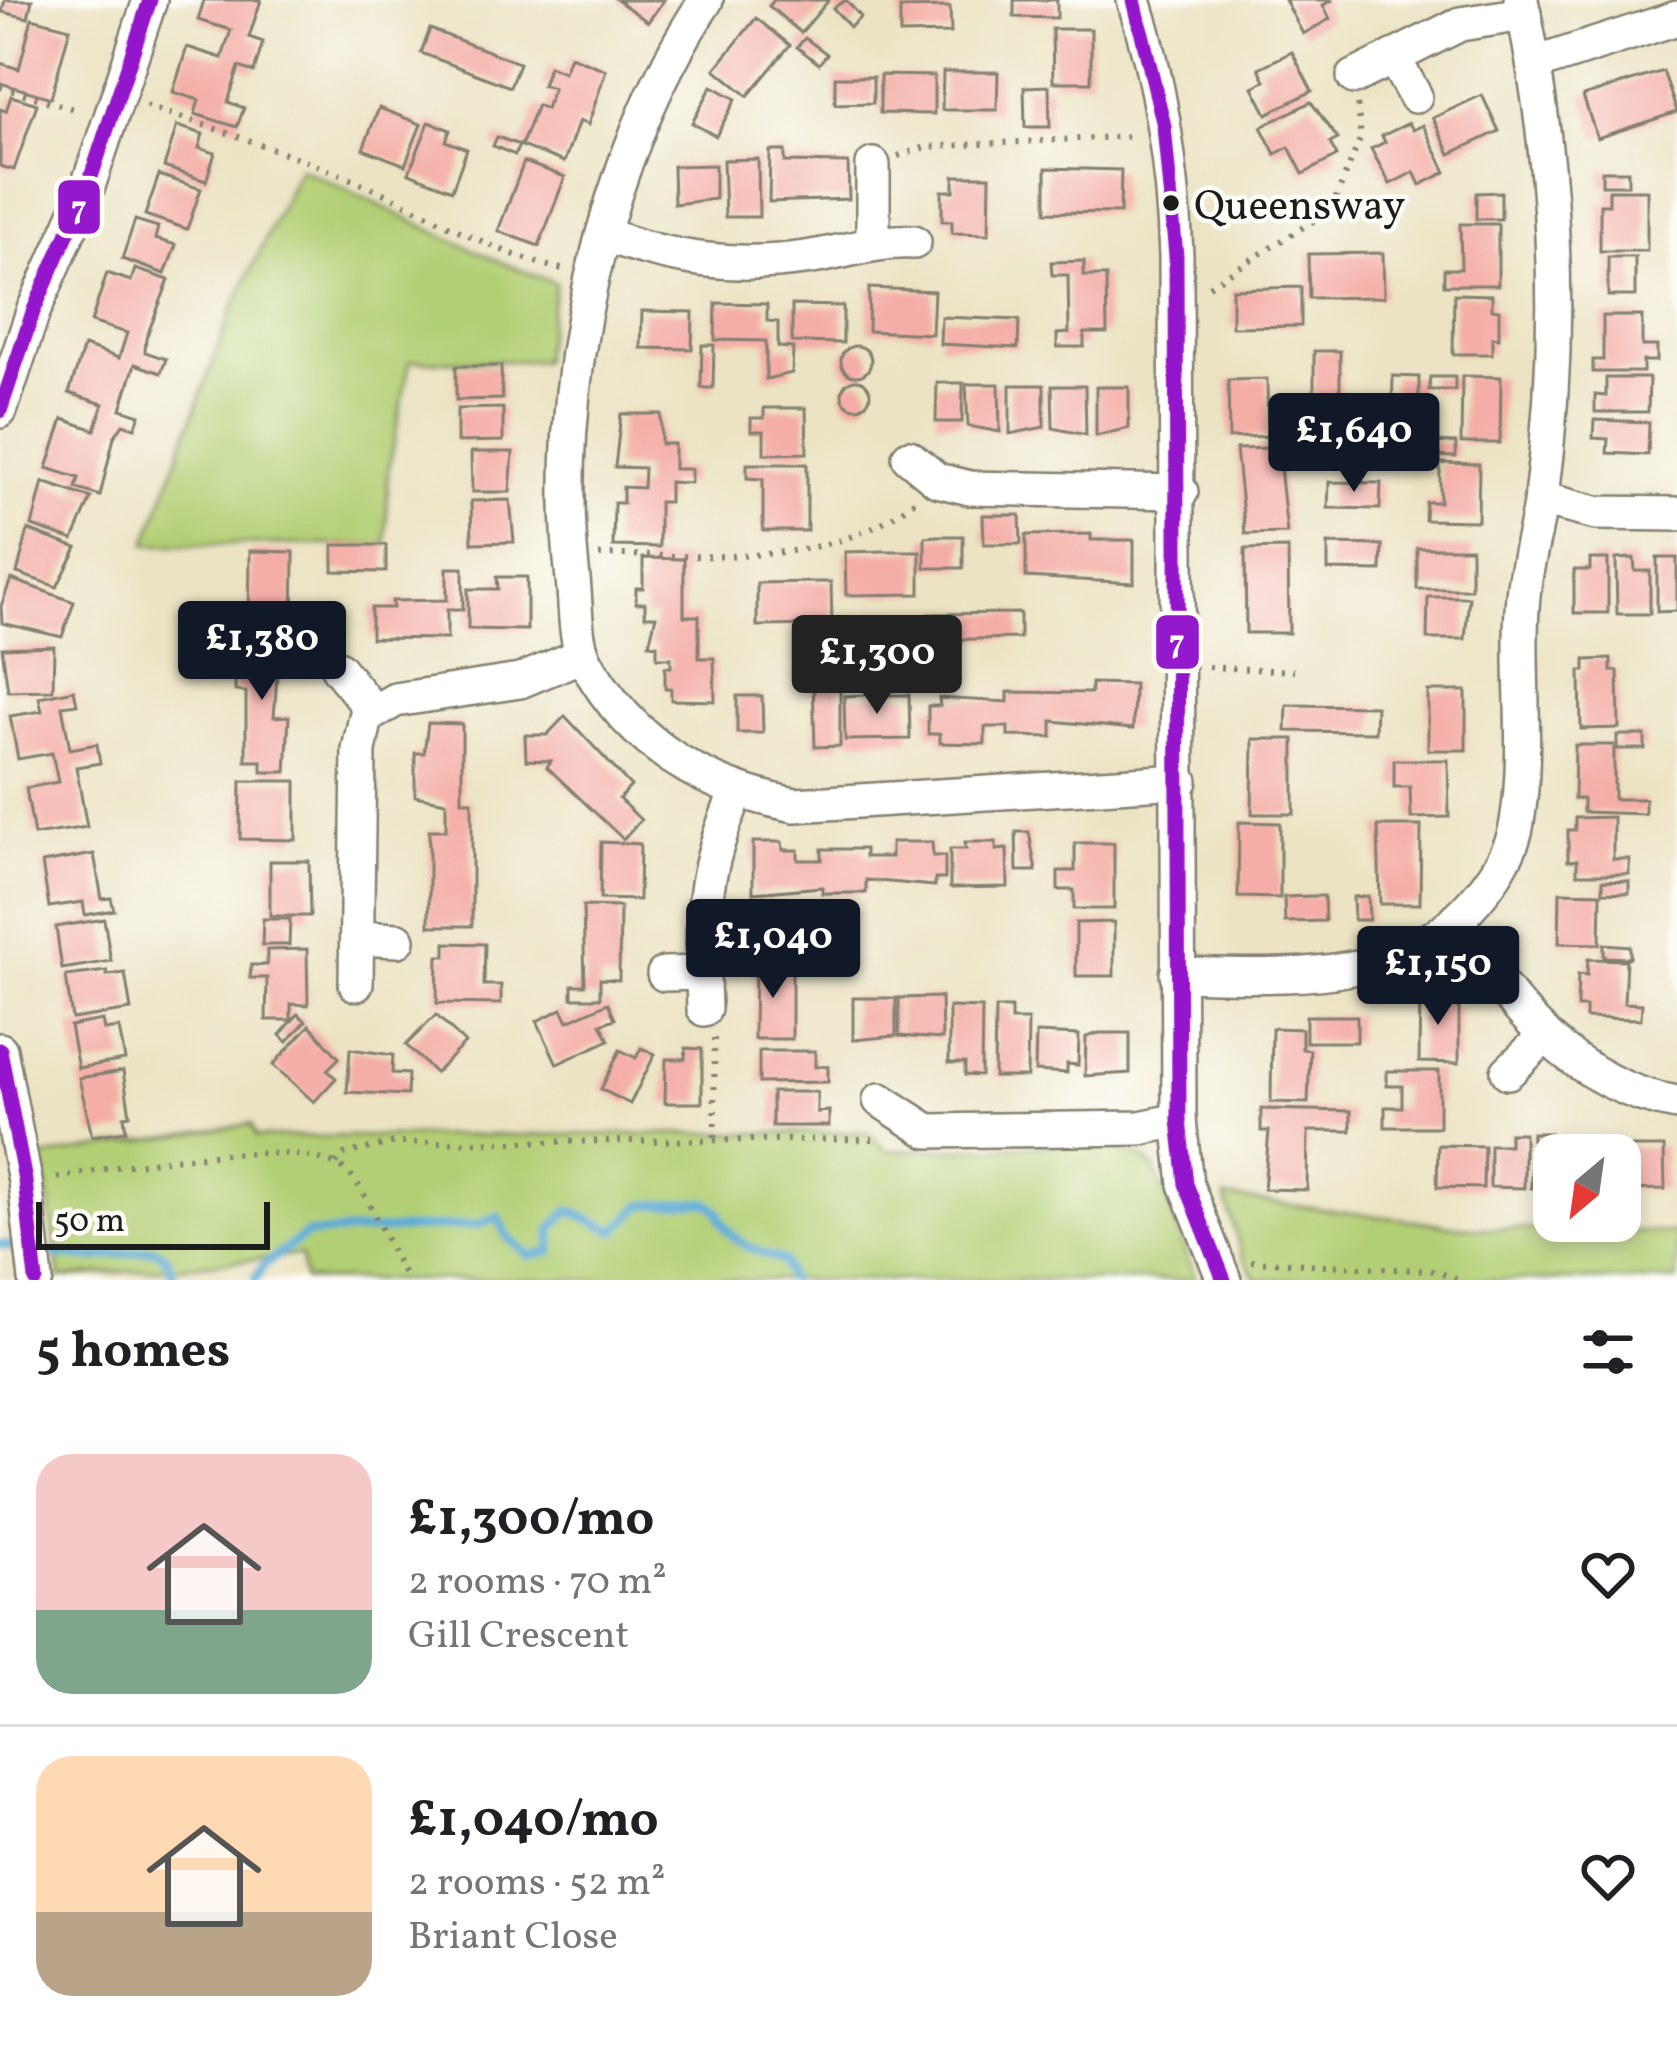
<!DOCTYPE html>
<meta charset="utf-8">
<style>
body{margin:0;font-family:Vollkorn,serif;background:#f2f2f2;color:#202124;height:100vh;display:flex;flex-direction:column;font-size:45px;white-space:nowrap}
*{box-sizing:border-box;margin:0}
p{font-size:39px;color:#757577}
.icon{flex:none;width:66px;height:66px;fill:none;stroke:currentColor;stroke-width:2;stroke-linecap:round;stroke-linejoin:round}
.map{position:relative;height:1280px;overflow:hidden}
.side{display:flex;flex-direction:column;background:#fff;flex:1}
.side>*{flex:none}
.needle{width:78px;rotate:209deg}
.fabs{position:absolute;left:1533px;top:1134px;display:grid;gap:24px}
.fabs a{display:grid;place-items:center;width:108px;height:108px;border-radius:24px;background:#fff;box-shadow:0 6px 18px #0003;font-size:60px}
.scale{position:absolute;left:36px;bottom:30px;width:234px;box-sizing:border-box;padding-left:12px;border:6px solid #1c1c1c;border-top:0;font-size:33px;line-height:42px;white-space:nowrap;color:#1c1c1c;-webkit-text-stroke:9px #fdfcf7;paint-order:stroke}
.price{position:absolute;translate:-50% -102px;padding:0 27px;border-radius:12px;background:#111827;color:#fff;font-size:39px;line-height:78px;filter:drop-shadow(0 3px 6px #0008)}
.price::after{content:'';position:absolute;left:50%;top:72px;width:36px;height:27px;margin-left:-18px;background:inherit;clip-path:polygon(0 0,100% 0,50% 100%)}
.price.active{background:#222;color:#fff}
ul{padding:0;list-style:none}
li{display:flex;align-items:center;gap:36px;height:300px;padding:0 36px}
li+li{border-top:3px solid #e0e0e0}
li span{display:grid;place-items:center;flex:none;width:336px;height:240px;border-radius:36px;color:#555}
li>.icon{margin-inline-start:auto}
span .icon{width:144px;height:144px;fill:#fffc;stroke-width:1}
li b{font-size:51px}
h2{display:flex;justify-content:space-between;align-items:center;height:144px;padding:0 36px;font-size:51px}
.map>svg:first-child{display:block}
.green{fill:#b3cf75;stroke:#687648;stroke-width:3}
.lines{fill:none;stroke-linecap:round;stroke-linejoin:round}
.stream{stroke:#5cabd6;stroke-width:9}
.building{fill:#f4aea7}
.minor-casing{stroke:#848070;stroke-width:38}
.path{stroke:#848070;stroke-width:6;stroke-dasharray:3 9;stroke-linecap:butt}
.minor{stroke:#fff;stroke-width:33}
.bus-1-casing{stroke:#fdfcf7;stroke-width:24}
.bus-1{stroke:#9419cc;stroke-width:15}
.bus-dot{fill:#1c1c1c;stroke:#fdfcf7;stroke-width:4.5}
.labels{text-anchor:middle;stroke-width:9;stroke-linejoin:round;paint-order:stroke}
.bus-label{font-size:42px;fill:#1c1c1c;stroke:#fdfcf7;text-anchor:start}
.line-badge{stroke:#fdfcf7;stroke-width:4.5}
.badge-label{font-size:33px;text-anchor:middle;font-weight:bold;fill:#fff}
</style>
<div class="map">
<svg width="1677" height="1280" viewBox="0 0 1677 1280">
<rect width="100%" height="100%" fill="#fdfcf7"/>
<filter id="ink" filterUnits="userSpaceOnUse"><feTurbulence type="fractalNoise" baseFrequency=".00833" numOctaves="2"/><feDisplacementMap in="SourceGraphic" scale="24" xChannelSelector="R" yChannelSelector="G"/><feConvolveMatrix kernelMatrix="1 2 1 2 8 2 1 2 1" color-interpolation-filters="sRGB"/></filter>
<filter id="wash" filterUnits="userSpaceOnUse"><feTurbulence type="fractalNoise" baseFrequency=".004" numOctaves="4" result="noise"/><feDisplacementMap in="SourceGraphic" scale="48" xChannelSelector="R" yChannelSelector="G"/><feGaussianBlur stdDeviation="2.7" result="paint"/><feColorMatrix in="noise" values="0 0 0 0 0 0 0 0 0 0 0 0 0 0 0 0 0 1.4 0 .05"/><feComposite in="paint" operator="in"/></filter>
<g filter="url(#wash)">
<rect width="100%" height="100%" fill="#ebe3c3"/>
<g class="green">
<path d="M299,168C385,205 468,253 556,283L542,361H410L388,473L386,545L146,544L232,310Z"/>
<polygon points="251,1124 256,1137 867,1132 887,1151 1121,1143 1122,1153 1140,1156 1155,1169 1196,1280 304,1280 301,1255 60,1278 43,1157"/>
<polygon points="1225,1197 1473,1228 1677,1233 1677,1280 1257,1280 1242,1256"/>
</g>
<g class="lines">
<g class="stream">
<polyline points="0,1244 27,1250"/>
<polyline points="43,1253 92,1258 154,1249 167,1258 175,1280"/>
<path d="M255,1280L262,1267L306,1234L478,1225L498,1216L508,1238L530,1256L552,1251V1228L569,1210L615,1231L642,1205L706,1202L718,1210C726,1242 754,1250 783,1261L790,1280"/>
</g>
</g>
<g id="blocks">
<g class="building">
<polygon points="5,0 32,0 28,18 2,12"/>
<polygon points="204,0 261,0 249,37 263,42 254,72 239,67 228,102 244,108 237,127 195,114 199,100 173,92 187,47 222,58 226,45 231,30 198,20"/>
<polygon points="617,0 664,0 648,22"/>
<polygon points="774,0 829,0 801,33 769,6"/>
<polygon points="846,0 861,17 850,27 833,8"/>
<polygon points="1014,0 1057,0 1057,18 1014,17"/>
<polygon points="1285,0 1333,0 1323,5 1330,19 1303,34"/>
<polygon points="950,7 951,33 900,34 900,8"/>
<polygon points="32,18 70,28 51,98 0,83 0,63 19,69"/>
<polygon points="756,18 790,45 748,96 715,69"/>
<polygon points="430,29 519,63 510,87 421,53"/>
<polygon points="1052,29 1091,29 1091,82 1053,82"/>
<polygon points="805,38 827,54 819,64 797,47"/>
<polygon points="1292,52 1312,91 1267,114 1253,87 1265,81 1259,68"/>
<polygon points="570,56 606,70 588,125 579,121 564,162 521,146 537,105 546,109 553,88 542,85 549,66 564,72"/>
<polygon points="1663,71 1677,112 1597,138 1583,96"/>
<polygon points="943,72 998,72 997,110 942,110"/>
<polygon points="880,75 934,76 934,114 880,113"/>
<polygon points="835,77 873,77 873,103 835,104"/>
<polygon points="712,86 736,99 716,136 692,123"/>
<polygon points="1049,86 1050,127 1025,127 1024,87"/>
<polygon points="1482,95 1499,131 1450,154 1433,118"/>
<polygon points="11,96 37,104 14,170 0,166 0,109 6,111"/>
<polygon points="1311,102 1338,139 1330,143 1337,156 1303,174 1289,147 1275,154 1261,127"/>
<polygon points="379,108 421,124 405,165 363,149"/>
<polygon points="429,122 450,130 446,141 467,149 452,190 409,173"/>
<polygon points="1409,123 1413,130 1423,125 1446,172 1420,185 1414,172 1390,184 1371,149 1385,142 1382,136"/>
<polygon points="177,126 203,134 199,148 215,153 206,181 164,167"/>
<polygon points="497,137 519,145 515,155 493,146"/>
<polygon points="770,151 785,151 785,162 848,163 849,199 769,202"/>
<polygon points="758,159 759,217 725,217 723,160"/>
<polygon points="524,162 565,177 539,246 498,231"/>
<polygon points="715,165 715,199 674,204 673,166"/>
<polygon points="1046,168 1121,170 1120,213 1046,212"/>
<rect x="1602" y="171" width="26" height="14"/>
<polygon points="159,175 201,189 187,229 145,215"/>
<polygon points="954,176 990,176 989,234 952,233 952,221 942,221 942,191 954,191"/>
<polygon points="1609,190 1647,190 1647,251 1600,251 1600,204 1609,204"/>
<polygon points="1501,192 1501,219 1476,219 1476,193"/>
<polygon points="135,220 158,227 155,239 176,245 165,274 122,259"/>
<polygon points="1460,224 1498,224 1498,285 1444,285 1444,269 1461,269"/>
<polygon points="1383,253 1384,297 1309,298 1308,254"/>
<rect x="1608" y="257" width="27" height="39"/>
<polygon points="1084,261 1084,276 1106,276 1107,333 1084,333 1084,347 1057,347 1057,334 1069,333 1068,275 1052,275 1051,262"/>
<polygon points="135,269 169,280 146,338 145,352 166,359 161,373 135,364 121,409 140,415 135,428 123,424 114,437 100,496 76,488 79,478 47,468 63,419 95,430 103,404 69,393 84,346 119,358 127,333 91,322 107,273 131,281"/>
<polygon points="1301,287 1301,326 1232,327 1232,289"/>
<polygon points="869,288 934,291 932,334 868,331"/>
<polygon points="1454,294 1492,295 1492,309 1499,310 1499,338 1492,337 1492,354 1453,354"/>
<polygon points="716,303 767,304 767,321 778,322 778,347 793,348 792,373 766,379 766,341 715,340"/>
<polygon points="792,305 843,306 843,343 792,342"/>
<polygon points="642,311 693,312 692,349 641,348"/>
<polygon points="1603,316 1642,316 1642,346 1657,346 1657,361 1643,361 1643,372 1593,372 1593,360 1603,360"/>
<polygon points="941,317 1019,320 1018,348 940,344"/>
<polygon points="702,345 714,345 713,388 701,388"/>
<circle cx="856" cy="361" r="15"/>
<rect x="1314" y="351" width="26" height="65"/>
<polygon points="456,366 501,366 502,399 456,400"/>
<polygon points="1393,376 1419,377 1419,417 1392,417"/>
<polygon points="1462,376 1501,377 1500,443 1461,443"/>
<polygon points="1430,377 1455,377 1455,390 1429,390"/>
<polygon points="1606,378 1649,378 1648,412 1595,412 1595,395 1606,396"/>
<polygon points="1267,379 1268,436 1229,438 1228,380"/>
<circle cx="856" cy="394" r="14"/>
<polygon points="937,383 963,383 962,422 936,422"/>
<polygon points="966,384 999,384 1000,432 968,426"/>
<polygon points="1010,385 1044,385 1044,427 1010,434"/>
<polygon points="1052,386 1085,386 1086,435 1053,428"/>
<polygon points="1096,387 1129,387 1129,428 1096,436"/>
<polygon points="503,408 503,441 457,442 457,409"/>
<polygon points="764,408 806,408 807,453 764,454 764,431 751,431 751,418 764,418"/>
<polygon points="621,414 661,414 661,444 674,444 674,469 691,469 691,483 669,482 669,502 659,502 659,547 613,546 614,503 623,503 623,487 643,488 644,468 615,467"/>
<polygon points="1594,420 1649,422 1648,455 1607,453 1608,439 1593,438"/>
<polygon points="1430,442 1456,443 1456,457 1429,456"/>
<polygon points="1278,448 1287,533 1245,534 1236,449"/>
<polygon points="471,452 513,452 510,492 472,492"/>
<polygon points="1440,463 1479,464 1478,521 1425,520 1426,502 1440,502"/>
<polygon points="747,464 807,464 807,531 763,531 763,479 747,478"/>
<polygon points="43,482 91,498 73,540 32,526"/>
<polygon points="1329,482 1381,483 1380,509 1328,508"/>
<polygon points="510,500 514,542 472,543 471,501"/>
<polygon points="983,515 1020,515 1021,544 984,544"/>
<polygon points="28,530 77,548 57,587 17,573"/>
<polygon points="1091,534 1091,540 1134,540 1134,583 1026,577 1026,535"/>
<polygon points="938,536 963,536 963,568 925,568 925,537"/>
<polygon points="1328,544 1382,545 1381,571 1328,570"/>
<polygon points="333,545 386,545 386,572 333,571"/>
<polygon points="1288,548 1289,633 1246,633 1245,549"/>
<rect x="1417" y="548" width="54" height="41"/>
<polygon points="250,551 294,552 293,626 249,625"/>
<polygon points="884,551 920,551 920,594 846,595 845,552"/>
<polygon points="643,558 684,559 684,616 699,616 699,658 714,658 715,701 671,700 671,688 665,688 665,667 671,667 671,658 657,658 657,645 649,644 656,616 645,616 645,603 636,603 636,588 643,588"/>
<polygon points="1634,558 1635,571 1650,571 1650,614 1617,614 1616,559"/>
<polygon points="1657,558 1677,558 1677,611 1657,612"/>
<polygon points="1590,559 1608,559 1608,613 1574,613 1574,570 1590,570"/>
<polygon points="447,568 463,568 463,610 447,610 447,639 371,638 371,608 393,608 392,601 447,600"/>
<polygon points="497,577 527,577 527,630 468,629 468,589 498,589"/>
<polygon points="11,579 74,602 62,637 2,623 1,606"/>
<polygon points="813,582 831,582 832,625 757,626 757,583"/>
<polygon points="1428,597 1469,597 1465,639 1427,639"/>
<polygon points="1020,613 1020,638 930,640 929,614"/>
<polygon points="242,636 269,636 269,648 279,648 274,717 289,716 286,772 262,772 262,761 246,761 246,692 235,691 235,646 242,646"/>
<polygon points="54,646 53,690 8,691 2,648"/>
<polygon points="1611,659 1611,671 1618,671 1619,728 1581,729 1580,671 1585,671 1585,660"/>
<polygon points="813,682 840,682 840,746 815,747"/>
<polygon points="1091,683 1134,684 1133,729 1052,721 1052,737 1008,736 1008,727 985,727 985,744 940,743 940,734 928,734 928,706 940,706 939,698 1008,702 1008,692 1091,693"/>
<polygon points="74,690 77,704 62,706 70,749 97,744 100,763 76,767 87,827 34,835 26,788 58,782 52,753 18,759 10,716 42,711 39,697"/>
<rect x="1428" y="691" width="38" height="59"/>
<polygon points="866,695 909,695 910,739 845,740 844,696"/>
<polygon points="737,696 762,696 763,733 737,733"/>
<polygon points="1287,705 1376,706 1375,732 1286,731"/>
<polygon points="565,716 631,786 619,799 641,820 623,839 547,767 551,761 526,760 525,735 547,735"/>
<polygon points="428,723 462,724 462,801 472,801 472,926 429,926 429,830 446,830 446,802 415,796 415,753 424,753"/>
<rect x="1617" y="735" width="28" height="14"/>
<polygon points="1253,739 1294,739 1294,814 1252,814"/>
<polygon points="1575,745 1614,745 1614,799 1645,799 1645,814 1583,812 1583,799 1574,799"/>
<polygon points="1394,760 1448,760 1449,817 1411,818 1410,787 1394,787"/>
<polygon points="241,781 296,781 296,840 240,839"/>
<polygon points="1613,817 1613,859 1629,859 1629,874 1577,874 1577,860 1568,861 1568,830 1575,830 1575,818"/>
<polygon points="1239,822 1280,823 1280,898 1238,897"/>
<polygon points="1378,826 1421,826 1420,904 1380,904"/>
<polygon points="1016,832 1029,832 1036,871 1017,871"/>
<polygon points="601,842 640,844 639,900 600,899"/>
<polygon points="753,842 782,842 783,850 798,850 798,860 822,860 822,849 865,849 865,857 891,857 891,842 932,842 933,856 945,856 945,879 935,879 935,886 866,880 866,893 822,893 822,887 753,893"/>
<polygon points="965,842 996,842 996,850 1007,849 1008,887 950,888 950,849 966,849"/>
<polygon points="1075,843 1114,843 1114,909 1074,909 1074,890 1058,890 1058,871 1075,871"/>
<polygon points="94,854 102,899 111,898 114,910 85,915 83,902 49,907 42,863"/>
<polygon points="270,861 309,861 310,916 270,916"/>
<polygon points="1603,880 1629,881 1629,893 1603,892"/>
<polygon points="1560,892 1601,893 1600,944 1559,943"/>
<polygon points="1311,896 1324,896 1325,921 1285,922 1284,897"/>
<polygon points="1368,896 1369,920 1354,920 1353,897"/>
<polygon points="583,906 620,907 619,980 600,979 600,998 572,998 572,985 585,985"/>
<polygon points="104,919 111,961 62,969 56,927"/>
<polygon points="263,919 290,919 289,945 262,945"/>
<polygon points="1114,922 1114,976 1076,976 1076,923"/>
<rect x="751" y="935" width="27" height="25"/>
<polygon points="446,943 485,944 484,985 501,985 501,1004 437,1003 438,956 446,956"/>
<polygon points="1604,944 1630,946 1630,958 1604,957"/>
<polygon points="307,949 308,1005 291,1004 291,1020 266,1020 267,978 250,978 251,965 267,965 267,950"/>
<polygon points="1588,959 1626,960 1624,1003 1642,1004 1641,1019 1586,1018 1586,1007 1577,1007 1578,974 1587,975"/>
<polygon points="755,963 792,963 792,1039 754,1039"/>
<polygon points="107,971 107,975 125,973 131,1010 72,1019 66,976"/>
<polygon points="1420,990 1450,990 1450,1007 1459,1007 1459,1063 1419,1062"/>
<polygon points="941,997 942,1039 899,1036 899,998"/>
<polygon points="853,998 896,998 896,1036 853,1040"/>
<polygon points="608,1003 615,1019 601,1024 609,1040 557,1064 537,1021 562,1009 568,1021"/>
<polygon points="949,1007 982,1008 981,1076 965,1075 965,1063 949,1063"/>
<polygon points="995,1008 1011,1008 1011,1020 1028,1020 1027,1077 994,1077"/>
<polygon points="298,1014 306,1021 287,1042 280,1035"/>
<polygon points="436,1015 465,1043 435,1073 406,1045"/>
<rect x="1306" y="1016" width="51" height="26"/>
<polygon points="102,1020 104,1030 119,1028 125,1060 78,1068 70,1026"/>
<polygon points="310,1025 339,1058 327,1070 336,1078 314,1102 273,1065"/>
<polygon points="1272,1028 1302,1029 1302,1049 1310,1050 1308,1103 1271,1102"/>
<polygon points="1036,1033 1079,1035 1078,1065 1067,1064 1067,1073 1035,1071"/>
<polygon points="1099,1033 1130,1033 1130,1073 1085,1076 1086,1037"/>
<polygon points="641,1048 655,1054 630,1104 601,1089 620,1050 636,1058"/>
<polygon points="686,1048 702,1049 702,1103 665,1103 666,1059 685,1059"/>
<polygon points="350,1049 393,1055 392,1073 408,1074 407,1095 347,1092"/>
<polygon points="759,1051 815,1051 815,1067 828,1066 828,1082 759,1083"/>
<polygon points="123,1071 130,1115 124,1116 126,1131 92,1136 79,1078"/>
<polygon points="1387,1071 1439,1071 1439,1127 1385,1127 1385,1107 1402,1107 1402,1086 1387,1086"/>
<polygon points="772,1092 817,1092 817,1112 829,1111 829,1126 772,1126"/>
<polygon points="1261,1109 1351,1111 1351,1131 1308,1131 1307,1190 1264,1189 1269,1131 1261,1131"/>
<polygon points="1509,1133 1524,1133 1524,1188 1490,1187 1490,1145 1509,1145"/>
<polygon points="1532,1133 1551,1133 1551,1145 1566,1145 1566,1155 1554,1155 1554,1188 1531,1188"/>
<polygon points="1438,1145 1484,1146 1483,1188 1437,1187"/>
<polygon points="1616,1147 1616,1155 1573,1155 1573,1148"/>
<polygon points="1621,1147 1664,1147 1665,1189 1621,1190"/>
</g>
</g>
</g>
<g filter="url(#ink)">
<use href="#blocks" fill-opacity="0" stroke="#848070" stroke-width="3"/>
<g class="lines">
<g class="minor-casing">
<g id="minor">
<path d="M706,0C601,158 551,391 573,579C576,603 574,638 585,660C630,744 704,788 795,805L1181,781"/>
<path d="M1134,0C1161,85 1173,167 1176,256L1179,1120L1186,1184L1224,1280"/>
<polyline points="1393,57 1415,96"/>
<polyline points="1535,64 1677,18"/>
<polyline points="1354,77 1460,24 1524,14"/>
<polyline points="873,165 873,240"/>
<path d="M605,235C674,260 733,268 805,258C844,253 874,240 914,242"/>
<polyline points="0,411 33,312 87,189 150,0"/>
<polyline points="909,457 937,480 970,488 1181,492"/>
<polyline points="1541,499 1596,513 1677,514"/>
<polyline points="338,668 373,711"/>
<path d="M1457,919C1506,1004 1575,1087 1677,1103"/>
<polyline points="357,938 398,940"/>
<polyline points="664,974 703,973"/>
<path d="M1177,974C1266,976 1386,985 1455,921C1481,897 1512,858 1517,822C1530,745 1515,663 1524,586C1528,556 1537,527 1541,497C1563,331 1556,163 1521,0"/>
<polyline points="356,984 359,750 366,717 395,700 520,681 582,655"/>
<path d="M704,1009C701,926 701,871 736,795"/>
<polyline points="0,1050 25,1181 36,1280"/>
<polyline points="1508,1072 1544,1037"/>
<polyline points="880,1100 928,1131 1140,1128 1179,1120"/>
</g>
</g>
<g class="path">
<polyline points="0,87 80,111"/>
<path d="M146,106C223,131 299,156 374,189C438,217 493,254 562,269"/>
<polyline points="898,156 926,147 1135,136"/>
<polyline points="1209,286 1331,210 1361,137 1357,103"/>
<path d="M599,555C701,554 833,572 916,499"/>
<polyline points="1208,667 1294,671"/>
<polyline points="714,1038 715,1142"/>
<polyline points="336,1164 344,1154 391,1143 881,1139"/>
<path d="M57,1178C115,1166 307,1131 350,1174C369,1194 389,1252 408,1280"/>
<polyline points="1251,1261 1433,1271 1462,1280"/>
</g>
<use href="#minor" class="minor"/>
<g class="bus-1-casing">
<g id="bus-1">
<polyline points="1134,0 1164,126 1176,256 1179,1120 1186,1184 1224,1280"/>
<polyline points="0,411 33,312 87,189 150,0"/>
<polyline points="0,1050 25,1181 36,1280"/>
</g>
</g>
<use href="#bus-1" class="bus-1"/>
</g>
</g>
<circle class="bus-dot" cx="1171" cy="203" r="10"/>
<g class="labels">
<g class="bus-label">
<text x="1194" y="219">Queensway</text>
</g>
</g>
<g class="line-badge">
<rect x="56" y="178" width="46" height="58" rx="12" fill="#9419cc"/>
<rect x="1154" y="613" width="47" height="58" rx="12" fill="#9419cc"/>
</g>
<g class="badge-label">
<text x="79" y="219">7</text>
<text x="1177" y="653">7</text>
</g>
</svg>
<div class="fabs">
<a><svg class="needle" viewBox="-14 -14 28 28"><path d="M0-13l5 13h-10z" fill="#e53935"/><path d="M0 13l5-13h-10z" fill="#757577"/></svg></a>
</div>
<div class="scale">50 m</div>
<b class="price" style="left:1354px;top:495px">£1,640</b>
<b class="price" style="left:262px;top:703px">£1,380</b>
<b class="price active" style="left:877px;top:717px">£1,300</b>
<b class="price" style="left:773px;top:1001px">£1,040</b>
<b class="price" style="left:1438px;top:1028px">£1,150</b>
</div>
<section class="side">
<h2>5 homes<svg class="icon" aria-label="filters" viewBox="0 0 24 24"><path d="M4 7h16M4 17h16"/><circle cx="9" cy="7" r="2"/><circle cx="15" cy="17" r="2"/></svg></h2>
<ul>
<li><span style="background:linear-gradient(#f6c9c9 65%,#7fa58c 0)"><svg class="icon" aria-label="home" viewBox="0 0 24 24"><path d="M3 11l9-7 9 7M6 9v11h12V9"/></svg></span><div><b>£1,300/mo</b><p>2 rooms · 70 m²</p><p>Gill Crescent</p></div><svg class="icon" aria-label="heart" viewBox="0 0 24 24"><path d="M12 20l-8-8c-3-5 5-10 8-4 3-6 11-1 8 4z"/></svg></li>
<li><span style="background:linear-gradient(#ffd9b3 65%,#b9a48a 0)"><svg class="icon" aria-label="home" viewBox="0 0 24 24"><path d="M3 11l9-7 9 7M6 9v11h12V9"/></svg></span><div><b>£1,040/mo</b><p>2 rooms · 52 m²</p><p>Briant Close</p></div><svg class="icon" aria-label="heart" viewBox="0 0 24 24"><path d="M12 20l-8-8c-3-5 5-10 8-4 3-6 11-1 8 4z"/></svg></li>
</ul>
</section>
